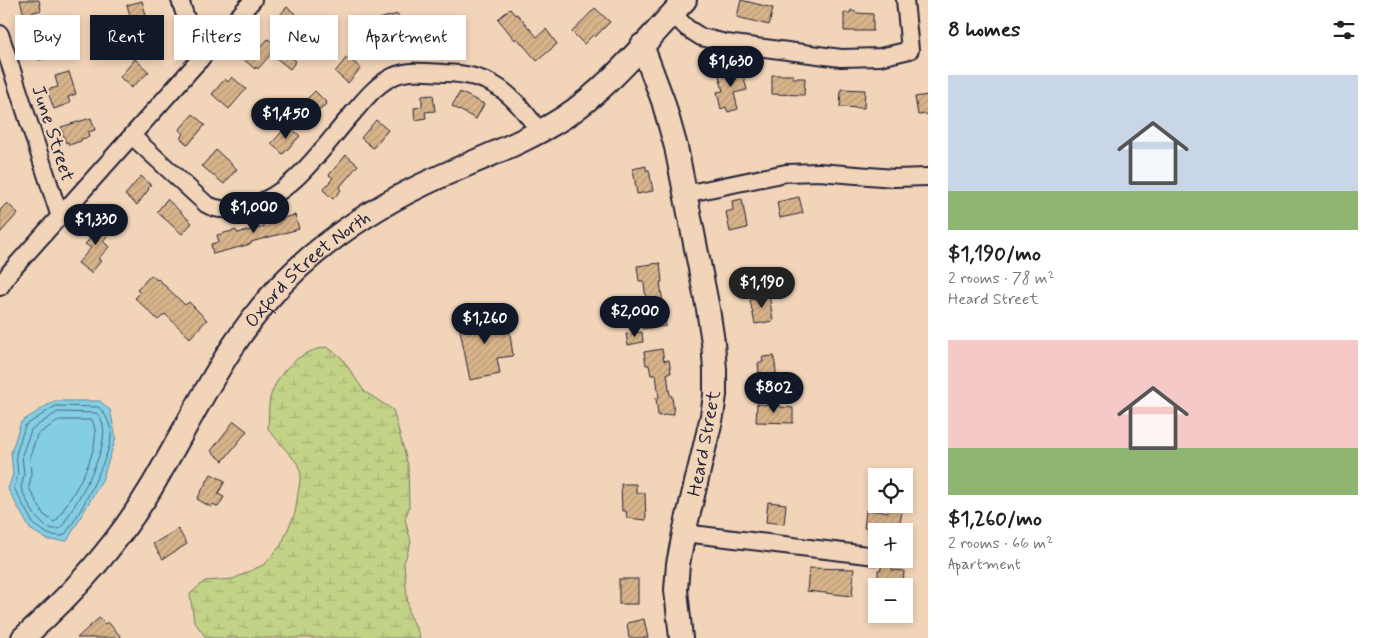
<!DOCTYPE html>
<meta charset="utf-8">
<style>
body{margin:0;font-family:Mynerve,sans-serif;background:#f2f2f2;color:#202124;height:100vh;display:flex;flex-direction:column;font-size:19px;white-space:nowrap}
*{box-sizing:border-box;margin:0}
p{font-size:16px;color:#757577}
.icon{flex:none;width:28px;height:28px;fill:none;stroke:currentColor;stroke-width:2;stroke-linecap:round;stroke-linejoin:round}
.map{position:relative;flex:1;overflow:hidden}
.panel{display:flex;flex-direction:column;background:#fff;width:450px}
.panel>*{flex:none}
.top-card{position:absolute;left:15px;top:15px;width:475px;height:45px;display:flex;gap:10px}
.fabs{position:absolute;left:868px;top:468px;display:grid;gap:10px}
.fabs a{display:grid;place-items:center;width:45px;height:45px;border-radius:0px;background:#fff;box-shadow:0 2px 8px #0003;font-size:25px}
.price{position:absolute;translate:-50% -42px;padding:0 11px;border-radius:18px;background:#111827;color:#fff;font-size:16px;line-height:32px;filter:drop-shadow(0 1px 2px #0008)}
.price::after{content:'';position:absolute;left:50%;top:30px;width:15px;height:11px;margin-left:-8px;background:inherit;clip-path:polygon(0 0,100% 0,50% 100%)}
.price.current{background:#222;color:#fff}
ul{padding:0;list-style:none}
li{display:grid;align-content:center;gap:10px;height:265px;padding:0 20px}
li span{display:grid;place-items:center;height:155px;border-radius:0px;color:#555}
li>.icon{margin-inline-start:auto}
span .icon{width:90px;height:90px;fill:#fffc;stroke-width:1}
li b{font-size:21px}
h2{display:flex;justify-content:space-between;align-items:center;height:60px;padding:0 20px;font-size:21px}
.chip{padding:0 18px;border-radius:0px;background:#fff;box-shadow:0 2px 8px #0003;font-size:18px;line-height:45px}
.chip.current{background:#111827;color:#fff}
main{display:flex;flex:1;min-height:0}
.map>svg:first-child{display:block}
.wetland{fill:url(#wetland-marsh);stroke:#727a61}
.water{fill:#83cee2;stroke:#5c899f}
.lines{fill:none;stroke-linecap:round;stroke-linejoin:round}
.shore{stroke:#49677e;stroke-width:1}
.building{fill:url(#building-hatch);stroke:#22223b}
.street-casing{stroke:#22223b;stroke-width:20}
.secondary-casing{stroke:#22223b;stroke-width:26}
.street{stroke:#f2d4b8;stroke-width:16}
.secondary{stroke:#f2d4b8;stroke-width:22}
.labels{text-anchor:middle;stroke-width:5;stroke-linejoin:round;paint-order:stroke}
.street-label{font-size:19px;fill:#22223b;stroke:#f2d4b8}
</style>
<main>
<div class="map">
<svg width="928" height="638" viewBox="0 0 928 638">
<defs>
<pattern id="wetland-marsh" width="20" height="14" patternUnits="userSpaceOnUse" patternTransform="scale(1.25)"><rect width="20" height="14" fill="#c2d287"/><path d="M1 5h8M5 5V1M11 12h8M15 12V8" fill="none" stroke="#a6b475"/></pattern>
<pattern id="building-hatch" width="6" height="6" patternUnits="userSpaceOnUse" patternTransform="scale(1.25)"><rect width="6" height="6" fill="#d8b48a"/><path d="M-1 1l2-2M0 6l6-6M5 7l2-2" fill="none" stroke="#b99a78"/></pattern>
</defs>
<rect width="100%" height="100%" fill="#f2d4b8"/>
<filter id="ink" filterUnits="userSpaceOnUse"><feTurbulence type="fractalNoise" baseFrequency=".02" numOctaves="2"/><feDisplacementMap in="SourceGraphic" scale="10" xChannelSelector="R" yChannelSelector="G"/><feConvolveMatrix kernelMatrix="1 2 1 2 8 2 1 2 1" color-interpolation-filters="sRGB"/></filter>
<g filter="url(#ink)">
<path class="wetland" d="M327,347L341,357L364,391L393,410L408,465L409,508L405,519L411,542L404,563L407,597L409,613L419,634L420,638H206L194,621L190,594L205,581L233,579L265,564L281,545L295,513L301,474L297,463L268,429C269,419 268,407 270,398C278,371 299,351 327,347Z"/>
<polygon class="water" points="54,401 100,401 110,410 116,438 102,480 67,541 48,540 30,529 8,489 13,474 11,453 21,422"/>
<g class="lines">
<g class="shore">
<path d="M56,406L98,407C106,413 112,427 111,438C109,457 76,524 63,536L50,535L34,525L14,488L18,475L16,454L25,426Z"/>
<path d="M58,412L96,413C122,434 74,506 61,528C40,535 28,503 21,488L24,475L22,455L31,430Z"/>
<path d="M60,420H92C106,447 71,497 57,520L54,522L44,515L29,488L31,475L30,456L37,435Z"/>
</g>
</g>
<g class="building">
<polygon points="20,0 39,0 41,10 24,15"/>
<polygon points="741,0 773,8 769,25 737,17"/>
<polygon points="142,1 148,22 133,26 127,5"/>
<polygon points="287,7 299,17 287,32 274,22"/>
<polygon points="595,8 610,22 595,37 593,35 584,44 572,32"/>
<polygon points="510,9 515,15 517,14 537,37 546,29 557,44 537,61 517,38 515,40 498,19"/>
<polygon points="851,10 857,13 873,14 873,31 844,31 844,13 850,13"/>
<polygon points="398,14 403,36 384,40 383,37 375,39 375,36 362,39 359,24"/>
<polygon points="424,29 454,30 453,46 434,45 434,41 424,41"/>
<polygon points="47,35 54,56 39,60 36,50 33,51 30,39"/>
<polygon points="268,39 296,61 290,69 271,54 258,69 256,67 255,69 242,58 255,42 261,47"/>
<polygon points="347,57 361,68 348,83 335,72"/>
<polygon points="135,59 149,72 131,88 120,77"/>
<polygon points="741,66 747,90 734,93 738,109 728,112 726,107 721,109 717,92 723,91 718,72"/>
<polygon points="69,72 76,94 68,97 70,103 54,109 47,90 58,87 55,76"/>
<polygon points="772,75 793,75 793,78 805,78 804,95 772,94"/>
<polygon points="232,77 246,89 229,109 212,94 225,79 228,82"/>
<polygon points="841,89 865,90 864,108 840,107"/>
<polygon points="315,91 327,103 313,117 301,105"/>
<polygon points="460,92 484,104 476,119 452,106"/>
<polygon points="433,95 435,111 425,112 426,118 415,120 414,108 422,107 422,96"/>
<polygon points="928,95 928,114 918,115 915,97"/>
<polygon points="193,114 205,125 188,145 180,138 184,134 179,130"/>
<polygon points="91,118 95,130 88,132 89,137 81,139 81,141 69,145 68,142 66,143 61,127"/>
<polygon points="376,120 388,130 373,148 361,138"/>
<polygon points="288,125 300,136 283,154 271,144"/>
<polygon points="216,150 237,169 224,184 202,166"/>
<polygon points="346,155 358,165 339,188 341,190 333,199 323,190 333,178 329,175"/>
<polygon points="646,166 646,170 649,170 653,191 637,194 633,169"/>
<polygon points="141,176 151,185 148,188 149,189 137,205 125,195"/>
<polygon points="799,197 803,213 780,218 777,202"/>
<polygon points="167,199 192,223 182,234 157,212"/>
<polygon points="742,199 747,228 730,232 726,212 733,210 732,201"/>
<polygon points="7,203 18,213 0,233 0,210"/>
<polygon points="295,215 299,229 251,242 251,244 213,254 211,244 219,242 217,235 236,230 237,233 264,227 263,223"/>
<polygon points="99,219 112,230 103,241 109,247 98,259 101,261 91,273 78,263 91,248 85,244 90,239 86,236"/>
<polygon points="660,263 662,282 660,282 666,326 642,329 639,307 647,306 644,284 643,281 639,281 637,266"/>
<polygon points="151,275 157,280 158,279 185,305 189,302 207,320 190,338 165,314 158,320 135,298 140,293 137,290"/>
<polygon points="769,294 773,321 755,324 750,300 758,299 758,295"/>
<polygon points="488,314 490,322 508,319 513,356 497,358 500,374 470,380 458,320"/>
<polygon points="642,332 643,342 628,345 626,334"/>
<polygon points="662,349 664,361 669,360 671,373 667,373 670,396 672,396 674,414 658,416 656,398 659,397 656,375 651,375 649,365 646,365 644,352"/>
<polygon points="774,356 777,380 760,381 758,363 763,362 762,357"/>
<polygon points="757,404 780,405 780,407 793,408 793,423 756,422"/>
<polygon points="234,421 247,431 223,461 211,451"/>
<polygon points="211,474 225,481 218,494 224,497 218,507 213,504 211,507 197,499"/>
<polygon points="621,484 636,484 636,493 645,493 646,520 627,518 626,511 622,511"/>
<polygon points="768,502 786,504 784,524 766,522"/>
<polygon points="889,504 903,504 899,531 864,528 866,510 888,512"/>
<polygon points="178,529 187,544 163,559 153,544"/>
<polygon points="881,565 893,566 892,570 904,571 903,586 878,586 878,570 881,570"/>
<polygon points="809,568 854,569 852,596 807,591"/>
<rect x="619" y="579" width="19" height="25"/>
<polygon points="99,618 105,624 108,622 122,638 77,638"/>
<polygon points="644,619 648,638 629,638 627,623"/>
</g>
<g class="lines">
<g class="street-casing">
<g id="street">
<polyline points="180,0 200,60"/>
<polyline points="672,13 687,28 701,37 726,43 841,58 880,57 910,50 905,0"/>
<polyline points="0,34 60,217"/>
<path d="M132,136L206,204C218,211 229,210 243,208C291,198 322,148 353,113C365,99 376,85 392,77C408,69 427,72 444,73C494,74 512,94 540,132"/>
<polyline points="685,194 786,173 819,172 894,178 928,177"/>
<polyline points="0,287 10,272 253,0"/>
<polyline points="684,533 876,556"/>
</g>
</g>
<g class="secondary-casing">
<g id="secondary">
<polyline points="642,45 663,101 676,147 708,309 713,342 715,370 715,395 712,416 684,533 678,564 676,590 681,638"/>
<path id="s1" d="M23,638C73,594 117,545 151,488C196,412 232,329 297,269C335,234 376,207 422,185C469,162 519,146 563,118C609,88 647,40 685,0"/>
</g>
</g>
<use href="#street" class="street"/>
<use href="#secondary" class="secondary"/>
</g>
</g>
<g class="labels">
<g class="street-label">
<text transform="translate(54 133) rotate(72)" y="7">June Street</text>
<text dy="7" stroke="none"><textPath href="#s1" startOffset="470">Oxford Street North</textPath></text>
<text transform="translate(703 443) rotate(-79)" y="7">Heard Street</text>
</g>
</g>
</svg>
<div class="fabs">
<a><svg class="icon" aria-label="locate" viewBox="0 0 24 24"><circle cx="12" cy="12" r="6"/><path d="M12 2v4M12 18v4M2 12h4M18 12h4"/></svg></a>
<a>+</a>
<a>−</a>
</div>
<b class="price" style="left:731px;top:88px">$1,630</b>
<b class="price" style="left:286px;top:140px">$1,450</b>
<b class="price" style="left:254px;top:234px">$1,000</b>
<b class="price" style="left:96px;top:246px">$1,330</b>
<b class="price current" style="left:762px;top:309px">$1,190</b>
<b class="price" style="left:635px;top:338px">$2,000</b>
<b class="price" style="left:485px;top:345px">$1,260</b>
<b class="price" style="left:774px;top:414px">$802</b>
<div class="top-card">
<a class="chip">Buy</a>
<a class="chip current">Rent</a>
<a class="chip">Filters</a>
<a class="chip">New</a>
<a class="chip">Apartment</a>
</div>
</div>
<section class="panel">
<h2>8 homes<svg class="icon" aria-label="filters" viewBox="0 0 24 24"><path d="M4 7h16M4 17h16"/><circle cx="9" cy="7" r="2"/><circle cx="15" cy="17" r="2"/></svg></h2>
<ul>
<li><span style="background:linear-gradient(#c9d6e8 75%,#8fb573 0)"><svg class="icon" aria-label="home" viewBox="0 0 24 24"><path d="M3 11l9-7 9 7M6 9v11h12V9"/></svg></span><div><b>$1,190/mo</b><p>2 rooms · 78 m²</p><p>Heard Street</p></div></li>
<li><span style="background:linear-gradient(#f6c9c9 70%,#8fb573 0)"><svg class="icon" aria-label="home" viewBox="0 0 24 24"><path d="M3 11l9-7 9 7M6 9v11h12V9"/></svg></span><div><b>$1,260/mo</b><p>2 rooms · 66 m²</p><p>Apartment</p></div></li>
</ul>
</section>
</main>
